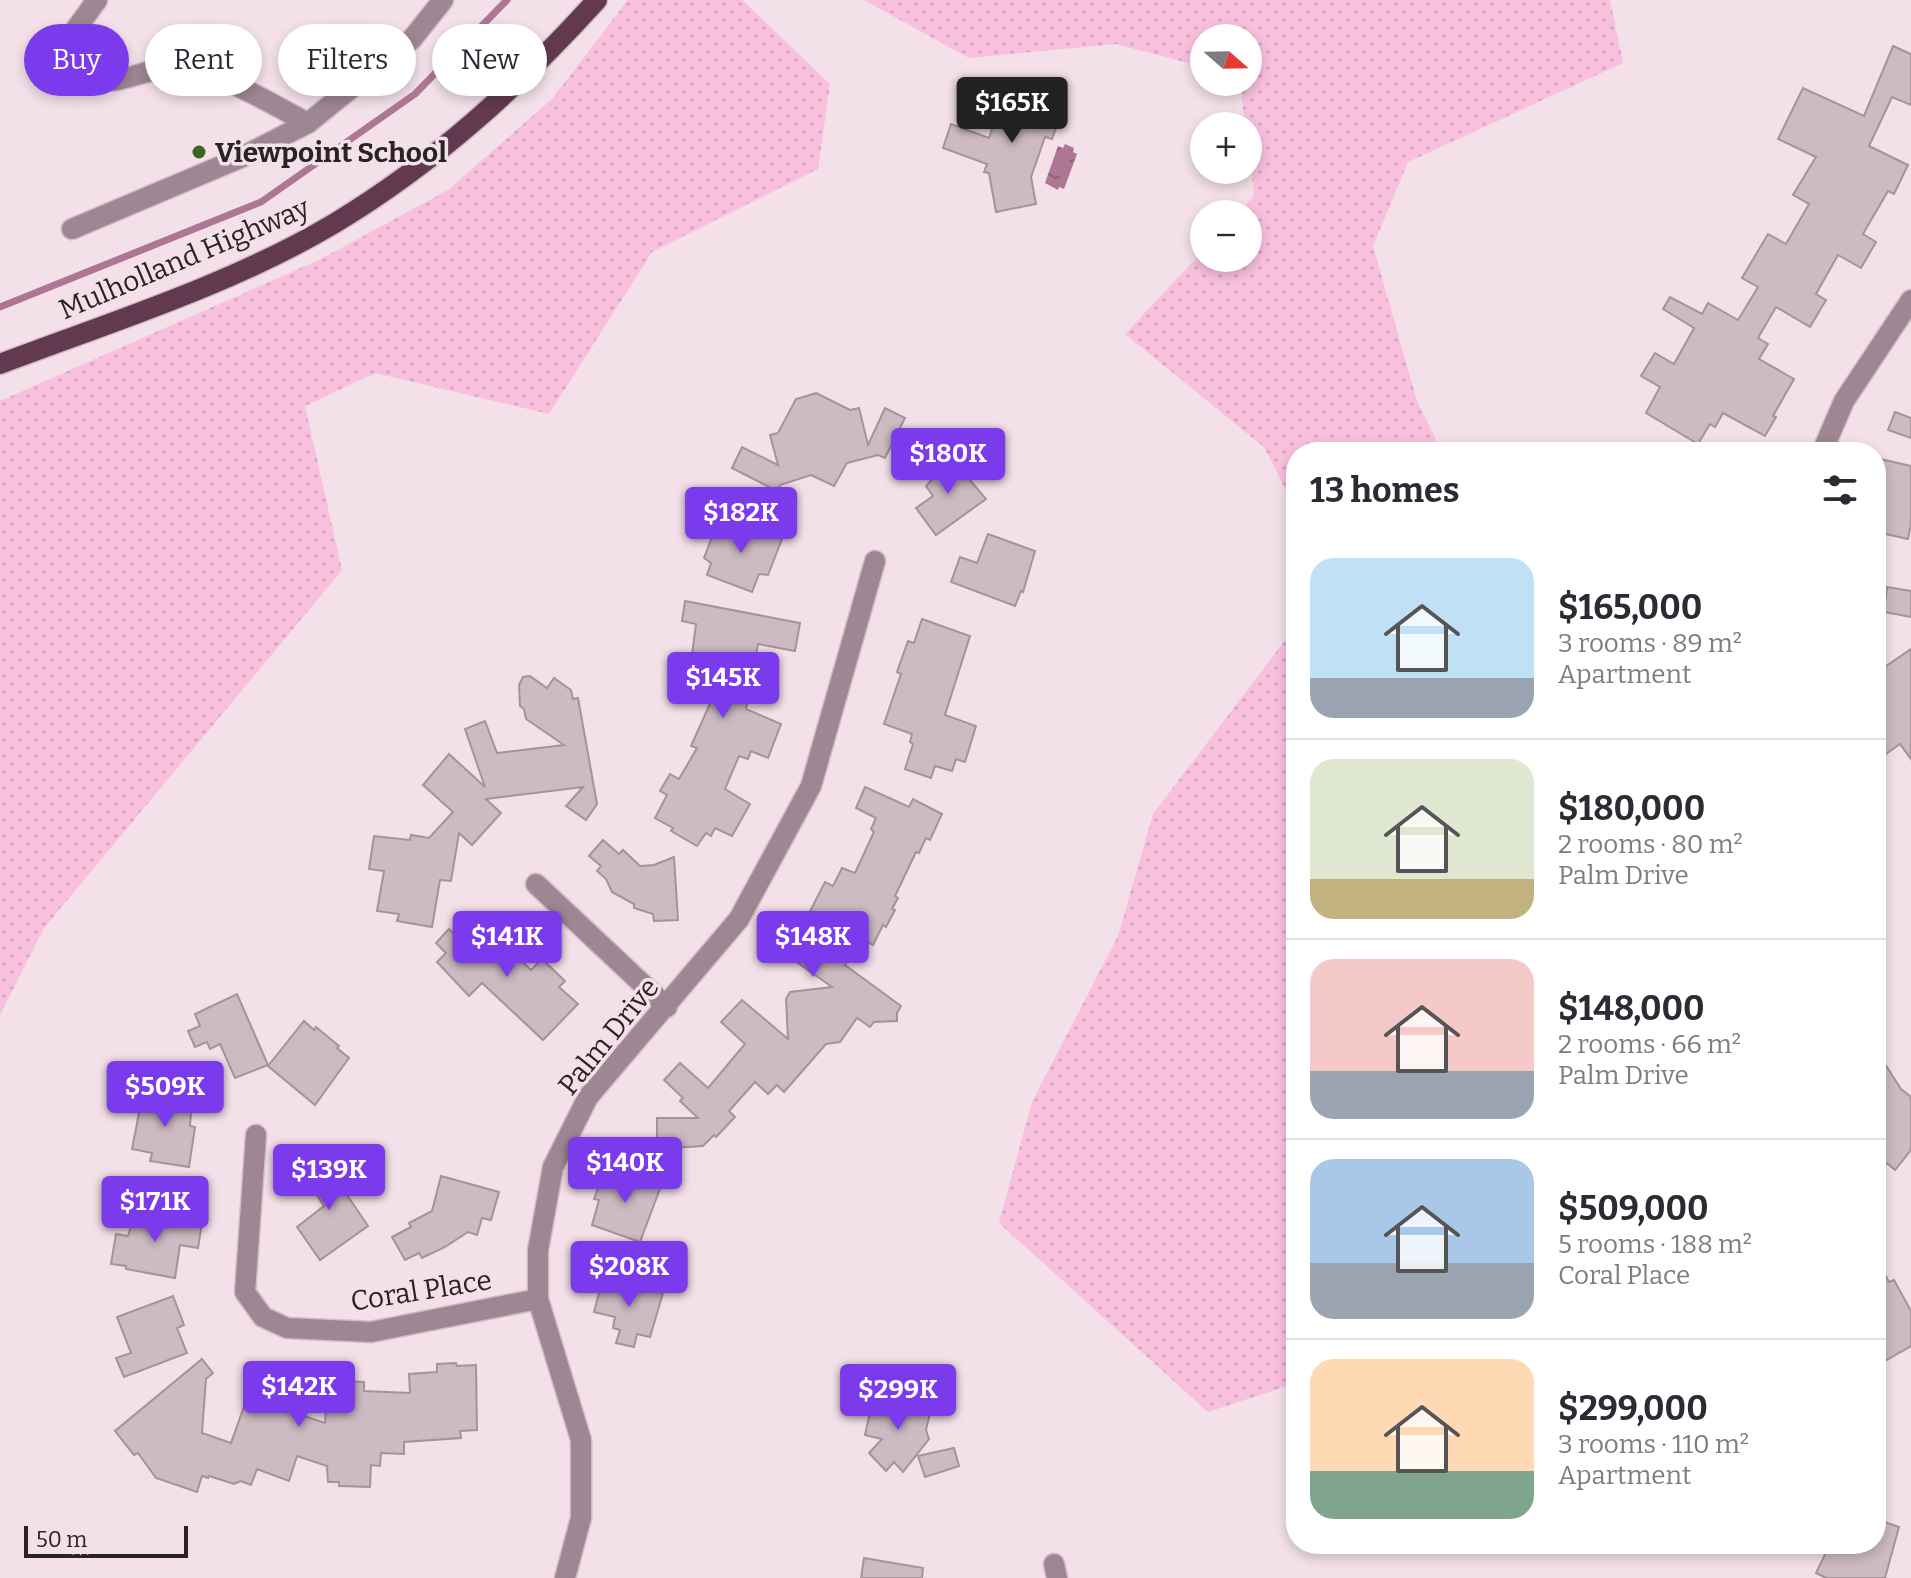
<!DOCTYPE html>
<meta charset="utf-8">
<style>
body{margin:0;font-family:Bitter,serif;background:#f2f2f3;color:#2b2b33;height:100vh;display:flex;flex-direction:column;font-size:30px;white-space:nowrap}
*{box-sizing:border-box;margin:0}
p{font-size:26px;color:#7c7c81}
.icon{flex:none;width:44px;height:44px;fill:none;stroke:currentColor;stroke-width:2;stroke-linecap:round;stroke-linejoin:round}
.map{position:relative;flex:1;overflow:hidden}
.drawer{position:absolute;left:1286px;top:442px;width:600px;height:1112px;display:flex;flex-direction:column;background:#fff;border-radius:32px;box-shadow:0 4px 12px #0003}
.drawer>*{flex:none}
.hud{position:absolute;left:24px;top:24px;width:760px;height:72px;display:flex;gap:16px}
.needle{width:52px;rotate:110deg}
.controls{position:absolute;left:1190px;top:24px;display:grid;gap:16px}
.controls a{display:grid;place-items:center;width:72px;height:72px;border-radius:50%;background:#fff;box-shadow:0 4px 12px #0003;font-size:40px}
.scale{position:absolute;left:24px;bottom:20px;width:164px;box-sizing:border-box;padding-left:8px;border:4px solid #292326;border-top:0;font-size:22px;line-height:28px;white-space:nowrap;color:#292326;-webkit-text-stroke:6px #f3e0e9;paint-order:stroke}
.price{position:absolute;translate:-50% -68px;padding:0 18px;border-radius:8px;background:#7c3aed;color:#fff;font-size:26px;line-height:52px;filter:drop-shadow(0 2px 4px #0008)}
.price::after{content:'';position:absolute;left:50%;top:48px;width:24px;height:18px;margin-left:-12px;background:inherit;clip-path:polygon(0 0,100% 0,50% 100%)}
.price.selected{background:#222;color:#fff}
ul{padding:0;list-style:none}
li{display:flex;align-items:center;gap:24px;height:200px;padding:0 24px}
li+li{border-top:2px solid #e1e1e2}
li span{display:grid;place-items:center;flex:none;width:224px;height:160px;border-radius:24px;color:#555}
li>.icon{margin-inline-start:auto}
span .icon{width:96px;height:96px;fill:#fffc;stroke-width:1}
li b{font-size:34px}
h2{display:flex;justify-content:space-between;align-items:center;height:96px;padding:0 24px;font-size:34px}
.pill{padding:0 28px;border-radius:36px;background:#fff;box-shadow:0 4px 12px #0003;font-size:28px;line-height:72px}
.pill.selected{background:#7c3aed;color:#fff}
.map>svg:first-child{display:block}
.grass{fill:url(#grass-dots)}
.water{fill:url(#water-ripples)}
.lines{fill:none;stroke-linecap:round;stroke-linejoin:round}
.stream{stroke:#ad7794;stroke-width:7}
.building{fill:#cdbac3;stroke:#a5939c;stroke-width:2}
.minor-casing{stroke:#cfbec6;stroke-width:23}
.major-casing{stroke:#cfbec6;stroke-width:23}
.minor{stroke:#9f8693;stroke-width:20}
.major{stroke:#633950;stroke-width:20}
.poi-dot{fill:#3b6623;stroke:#f3e0e9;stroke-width:3}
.labels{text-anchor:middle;stroke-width:7;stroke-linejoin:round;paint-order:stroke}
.poi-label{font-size:28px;font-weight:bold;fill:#292326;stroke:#f3e0e9;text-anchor:start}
.street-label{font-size:28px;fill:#292326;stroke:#f3e0e9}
</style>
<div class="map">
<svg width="1911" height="1578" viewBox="0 0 1911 1578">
<defs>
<pattern id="grass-dots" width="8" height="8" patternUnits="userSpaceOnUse" patternTransform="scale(2)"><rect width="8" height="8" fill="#f9c0de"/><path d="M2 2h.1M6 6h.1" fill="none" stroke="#d5a5be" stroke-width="1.8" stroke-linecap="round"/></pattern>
<pattern id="water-ripples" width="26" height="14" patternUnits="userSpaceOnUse" patternTransform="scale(2)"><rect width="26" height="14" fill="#ad7794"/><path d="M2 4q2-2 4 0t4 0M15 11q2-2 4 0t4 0" fill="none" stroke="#8d6179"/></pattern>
</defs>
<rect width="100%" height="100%" fill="#f3e0e9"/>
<g class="grass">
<polygon points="628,0 742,0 830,84 818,169 652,252 549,414 375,373 305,406 342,570 44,928 0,1015 0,401 321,259 448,190 552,99"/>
<polygon points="864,0 1610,0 1623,63 1408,162 1373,246 1417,401 1442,452 1296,452 1296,510 1264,447 1125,334 1204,250 1204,258 1248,258 1248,214 1237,214 1254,196 1248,126 1245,126 1240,82 1248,82 1248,38 1204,38 1204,67 1116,44 969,58"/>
<polygon points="1296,626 1296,1383 1208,1412 999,1223 1032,1102 1118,936 1153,814"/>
</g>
<polygon class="water" points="1065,144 1074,148 1073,152 1077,154 1064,189 1059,187 1058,190 1045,183 1058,146 1063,148"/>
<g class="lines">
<polyline class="stream" points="0,307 261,202 415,94 507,0"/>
</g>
<g class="building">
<polygon points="1893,46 1911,54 1911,105 1892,97 1869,146 1908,165 1894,194 1888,191 1863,234 1876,242 1861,268 1838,255 1816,294 1826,300 1810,327 1776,307 1758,338 1768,344 1759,359 1794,379 1773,416 1776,417 1765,436 1723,413 1715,427 1710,424 1698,444 1646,413 1660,387 1641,376 1655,353 1674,364 1694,328 1663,309 1670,297 1702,314 1708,303 1738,320 1758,287 1742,278 1768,234 1786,244 1809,204 1793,195 1816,157 1778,139 1803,88 1864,116"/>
<polygon points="1022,78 1060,92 1052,116 1059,119 1052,139 1045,137 1031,177 1036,204 996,212 989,173 984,172 987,164 943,148 951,124 989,138 995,120 1002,123 1008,108 1011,109"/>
<polygon points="816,393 850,410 859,408 868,445 885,408 905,418 885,458 878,455 847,463 834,486 811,475 780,485 777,491 732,468 742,447 778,465 770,435 778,433 796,399"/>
<polygon points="1895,412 1911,418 1911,438 1888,430"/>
<polygon points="1876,458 1911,466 1911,525 1908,539 1881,533 1882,530 1879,530 1882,515 1876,514"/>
<polygon points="938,459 946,470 956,463 986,499 936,535 916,508 933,496 926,486 931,481 923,470"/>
<polygon points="719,519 758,534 760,530 782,539 768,575 759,574 752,592 707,575 711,563 704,558"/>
<polygon points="988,534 1035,551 1023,592 1021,591 1015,606 951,582 960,557 977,563"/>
<polygon points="1887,587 1911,591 1911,617 1884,612"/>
<polygon points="685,601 800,623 795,651 758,644 746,709 781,724 768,758 751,751 748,759 739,756 725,789 750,804 732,836 715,828 711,836 706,833 697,846 671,831 673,828 655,818 667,795 660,791 670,774 679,779 697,748 691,746 722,677 701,673 701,668 695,667 692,655 696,624 682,621"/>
<polygon points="922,619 970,636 945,715 976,726 965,762 956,759 952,771 935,766 931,778 905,769 913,744 910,742 912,734 884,724 901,674 897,672 908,641 914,643"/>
<polygon points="1911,649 1911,759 1900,744 1876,761 1876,673"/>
<polygon points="530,676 547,688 554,678 571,690 573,699 578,698 597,804 586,820 566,806 583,787 486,799 501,813 472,845 459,833 451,881 440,880 432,927 397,921 399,914 377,911 384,871 369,869 374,836 410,840 411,835 429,838 453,812 423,785 449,754 485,787 465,729 485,721 497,753 564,745 526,719 524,709 520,706 519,685 523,677"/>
<polygon points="865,787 909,807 913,799 942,814 930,840 926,838 919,853 916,852 895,896 898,898 892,909 895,910 886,927 883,925 873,945 860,937 845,965 901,1006 897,1013 897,1021 874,1022 870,1027 857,1018 840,1042 826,1044 784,1092 777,1085 768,1094 755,1082 729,1111 735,1117 716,1137 714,1135 703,1146 657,1149 657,1118 698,1118 680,1101 683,1098 664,1080 680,1063 708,1088 745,1044 721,1022 742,1000 788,1039 786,999 790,992 832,987 794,960 796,958 787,952 811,919 807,917 825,882 833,886 842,868 855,873 874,832 871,829 876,818 856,808"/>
<polygon points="603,840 619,854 623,850 640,866 654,865 674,857 678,920 654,921 653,914 634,908 634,904 612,892 606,879 597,871 601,866 589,856"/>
<polygon points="488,927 531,970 542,959 565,981 559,987 578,1004 543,1040 482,983 469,996 437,962 446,953 436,943 449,929 459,939 464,934 472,941"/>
<polygon points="237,994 268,1065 235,1078 220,1044 210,1049 207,1042 195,1047 188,1031 200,1026 195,1014"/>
<polygon points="304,1021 314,1030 316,1027 339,1046 337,1048 349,1058 315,1105 268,1066"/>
<polygon points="1876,1050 1901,1089 1911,1097 1911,1150 1895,1170 1888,1164 1876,1162"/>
<polygon points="143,1092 192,1100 190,1126 195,1127 189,1167 150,1161 152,1153 132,1149"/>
<polygon points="320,1155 368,1226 320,1260 297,1227 324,1206 300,1169"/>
<polygon points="605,1169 661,1186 640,1242 592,1225 599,1200 594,1199"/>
<polygon points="441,1176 499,1192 491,1220 482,1218 477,1235 468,1232 445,1247 422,1258 419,1253 405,1260 392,1237 411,1227 409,1223 432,1211"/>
<polygon points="135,1212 202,1223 198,1248 180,1245 175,1278 126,1269 126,1266 111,1264 116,1234 128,1236"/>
<polygon points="1876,1258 1889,1282 1894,1280 1911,1311 1911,1346 1876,1366"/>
<polygon points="603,1278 663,1293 650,1337 637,1334 634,1347 616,1343 620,1330 613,1328 615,1317 594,1312"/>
<polygon points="173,1296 184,1325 177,1328 187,1353 124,1377 116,1358 131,1353 117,1317"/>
<polygon points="202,1359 213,1373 206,1379 202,1433 231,1443 253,1381 279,1390 274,1406 325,1423 327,1384 339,1384 339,1381 364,1382 364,1391 410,1393 409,1374 437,1372 437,1364 456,1363 457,1366 476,1365 477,1430 460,1431 461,1438 404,1442 404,1454 381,1453 380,1466 371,1465 370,1487 339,1486 339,1482 328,1482 327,1466 297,1456 289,1481 257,1469 251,1485 241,1481 234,1484 209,1476 208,1478 202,1476 197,1492 156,1478 138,1453 134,1455 115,1431"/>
<polygon points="887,1397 931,1409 926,1430 929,1439 903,1472 894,1462 886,1471 869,1453 882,1439 865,1435 870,1412 876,1413 879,1401 885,1402"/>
<polygon points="954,1448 959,1466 925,1477 918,1456"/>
<polygon points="1876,1519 1899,1527 1885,1578 1826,1578 1816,1573 1830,1544 1876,1544"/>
<polygon points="864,1558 923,1568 922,1578 861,1578"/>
</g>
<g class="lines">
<g class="minor-casing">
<g id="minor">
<path d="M97,0L73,33L77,62C82,66 89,75 96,78C115,87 143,70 163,69C216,67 263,100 308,123"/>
<polyline points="72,229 240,158 308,123 412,39 443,0"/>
<polyline points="1822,452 1844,401 1911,300"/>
<polyline points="536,884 667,1007"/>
<polyline points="256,1135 245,1292 263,1317 287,1328 371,1332 538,1299"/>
<polyline points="1054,1564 1057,1578"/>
<polyline points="565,1578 581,1518 581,1440 538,1299 538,1250 553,1167 588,1097 739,919 811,786 875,561"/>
</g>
</g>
<g class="major-casing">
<path id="major" d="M0,364C111,322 233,284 335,223C436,162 518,87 597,0"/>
</g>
<use href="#minor" class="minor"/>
<use href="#major" class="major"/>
</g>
<circle class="poi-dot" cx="199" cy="152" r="8"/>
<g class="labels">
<g class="poi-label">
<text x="215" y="162">Viewpoint School</text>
</g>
<g class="street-label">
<text transform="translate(184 258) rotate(-23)" y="10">Mulholland Highway</text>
<text transform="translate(608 1036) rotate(-51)" y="10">Palm Drive</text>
<text transform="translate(421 1290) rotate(-9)" y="10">Coral Place</text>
</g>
</g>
</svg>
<div class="controls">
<a><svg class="needle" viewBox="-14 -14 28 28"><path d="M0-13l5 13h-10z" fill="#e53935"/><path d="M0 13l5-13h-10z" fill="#7c7c81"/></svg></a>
<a>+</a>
<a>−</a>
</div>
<div class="scale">50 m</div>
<b class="price selected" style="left:1012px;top:145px">$165K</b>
<b class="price" style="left:948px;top:496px">$180K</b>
<b class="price" style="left:741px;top:555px">$182K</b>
<b class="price" style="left:723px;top:720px">$145K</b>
<b class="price" style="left:507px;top:979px">$141K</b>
<b class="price" style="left:813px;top:979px">$148K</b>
<b class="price" style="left:165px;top:1129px">$509K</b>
<b class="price" style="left:625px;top:1205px">$140K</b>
<b class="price" style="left:329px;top:1212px">$139K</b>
<b class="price" style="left:155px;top:1244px">$171K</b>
<b class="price" style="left:629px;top:1309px">$208K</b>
<b class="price" style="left:299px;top:1429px">$142K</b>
<b class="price" style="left:898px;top:1432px">$299K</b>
<div class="hud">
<a class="pill selected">Buy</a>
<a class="pill">Rent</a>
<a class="pill">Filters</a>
<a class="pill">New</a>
</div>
<section class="drawer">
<h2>13 homes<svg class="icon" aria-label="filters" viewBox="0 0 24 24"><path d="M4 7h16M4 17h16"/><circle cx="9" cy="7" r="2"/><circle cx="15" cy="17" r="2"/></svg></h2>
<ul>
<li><span style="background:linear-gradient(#bfe0f5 75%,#9aa5b1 0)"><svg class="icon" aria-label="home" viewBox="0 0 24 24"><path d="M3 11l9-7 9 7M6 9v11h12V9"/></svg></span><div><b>$165,000</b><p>3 rooms · 89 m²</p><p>Apartment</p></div></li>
<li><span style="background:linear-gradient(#dfe7d0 75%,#c2b280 0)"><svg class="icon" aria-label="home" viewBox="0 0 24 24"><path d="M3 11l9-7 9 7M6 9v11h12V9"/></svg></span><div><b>$180,000</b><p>2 rooms · 80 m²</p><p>Palm Drive</p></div></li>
<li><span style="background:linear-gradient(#f6c9c9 70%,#9aa5b1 0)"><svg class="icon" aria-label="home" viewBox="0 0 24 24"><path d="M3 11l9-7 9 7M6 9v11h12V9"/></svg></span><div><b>$148,000</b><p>2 rooms · 66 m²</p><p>Palm Drive</p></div></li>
<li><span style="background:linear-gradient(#a9c7e8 65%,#9aa5b1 0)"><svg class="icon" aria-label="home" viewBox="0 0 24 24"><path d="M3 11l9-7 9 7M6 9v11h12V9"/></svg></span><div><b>$509,000</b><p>5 rooms · 188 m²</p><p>Coral Place</p></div></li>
<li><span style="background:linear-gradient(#ffd9b3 70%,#7fa58c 0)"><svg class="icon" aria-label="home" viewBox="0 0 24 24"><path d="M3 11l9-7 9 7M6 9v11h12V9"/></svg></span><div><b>$299,000</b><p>3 rooms · 110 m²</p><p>Apartment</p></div></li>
</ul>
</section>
</div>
